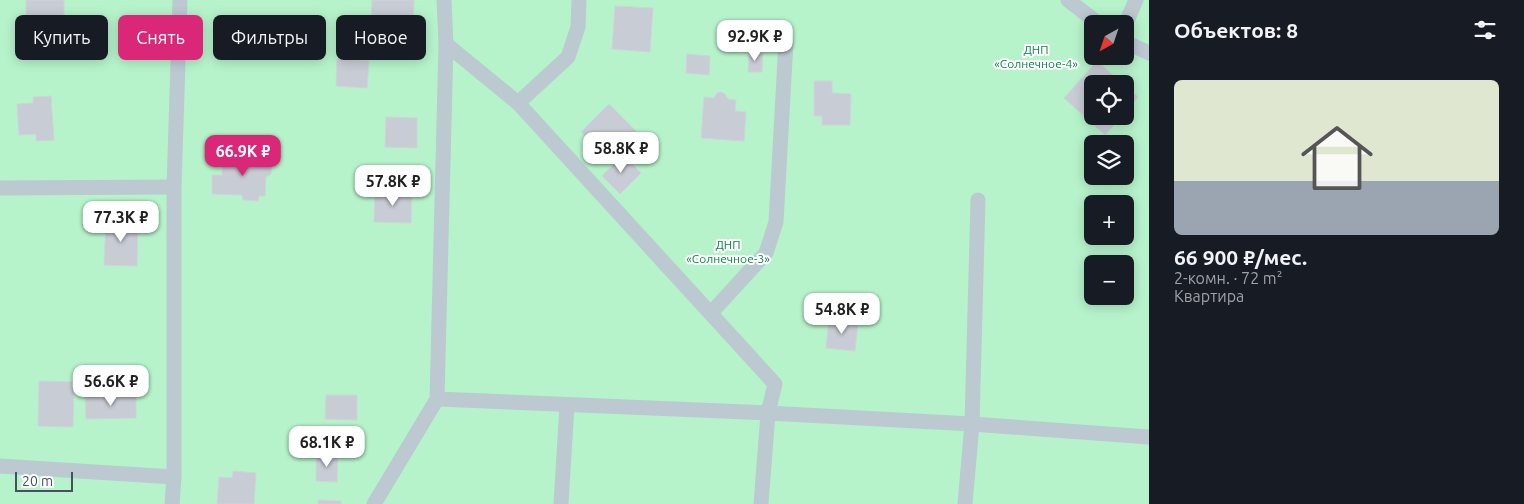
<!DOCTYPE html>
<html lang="ru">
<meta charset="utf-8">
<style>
body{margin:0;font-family:Ubuntu,sans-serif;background:#20242c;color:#f1f3f6;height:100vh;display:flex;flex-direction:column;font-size:19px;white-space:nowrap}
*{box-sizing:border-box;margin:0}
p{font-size:16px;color:#9ea1a6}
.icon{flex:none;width:28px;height:28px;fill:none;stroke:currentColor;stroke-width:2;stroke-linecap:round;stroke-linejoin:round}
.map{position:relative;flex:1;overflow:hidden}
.side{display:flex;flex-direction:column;background:#171b24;width:375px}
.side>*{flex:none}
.top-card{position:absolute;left:15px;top:15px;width:475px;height:45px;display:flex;gap:10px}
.needle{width:32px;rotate:220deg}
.buttons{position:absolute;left:1084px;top:15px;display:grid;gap:10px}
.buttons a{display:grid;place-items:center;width:50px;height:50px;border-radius:8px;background:#171b24;box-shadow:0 2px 12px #0003;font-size:25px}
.scale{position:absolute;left:15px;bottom:12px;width:58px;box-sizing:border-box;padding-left:5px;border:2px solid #43525d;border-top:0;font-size:14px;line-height:18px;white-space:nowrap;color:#43525d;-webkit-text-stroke:4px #fff;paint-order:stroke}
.price{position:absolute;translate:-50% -42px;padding:0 11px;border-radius:10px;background:#fff;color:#222;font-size:16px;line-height:32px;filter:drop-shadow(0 1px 2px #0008)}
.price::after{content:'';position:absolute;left:50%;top:30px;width:15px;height:11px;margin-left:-8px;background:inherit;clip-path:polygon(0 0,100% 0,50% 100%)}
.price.current{background:#db2777;color:#fff}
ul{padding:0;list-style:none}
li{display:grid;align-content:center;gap:10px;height:265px;padding:0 25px}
li span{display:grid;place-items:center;height:155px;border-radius:8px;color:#555}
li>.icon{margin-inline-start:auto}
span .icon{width:90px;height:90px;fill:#fffc;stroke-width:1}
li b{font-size:21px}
h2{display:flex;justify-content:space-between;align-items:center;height:60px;padding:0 25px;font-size:21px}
.pill{padding:0 18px;border-radius:8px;background:#171b24;box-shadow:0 2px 12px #0003;font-size:18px;line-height:45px}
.pill.current{background:#db2777;color:#fff}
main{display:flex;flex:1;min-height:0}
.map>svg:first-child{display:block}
.green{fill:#b6f3cb;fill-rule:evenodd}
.building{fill:#c8ccd4;stroke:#d0d3da}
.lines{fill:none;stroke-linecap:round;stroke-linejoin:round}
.minor{stroke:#bcc9d1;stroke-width:15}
.labels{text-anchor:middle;stroke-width:4;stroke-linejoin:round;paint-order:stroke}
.park-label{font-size:12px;fill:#0d8544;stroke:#fff}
</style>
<main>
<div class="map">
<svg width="1149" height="504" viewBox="0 0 1149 504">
<rect width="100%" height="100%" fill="#f0eded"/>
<path class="green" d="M0,0H1149V504H0ZM1092,24H1125V56H1092ZM1092,84H1125V116H1092ZM1092,144H1125V176H1092ZM1092,204H1125V236H1092ZM1092,264H1125V296H1092Z"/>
<g class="building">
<rect x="26" y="0" width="38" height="31"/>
<polygon points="372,0 414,0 413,22 371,21"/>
<polygon points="615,6 653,8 650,52 612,49"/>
<polygon points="749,52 763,53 762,72 748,72"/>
<polygon points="687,54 710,56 709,75 686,73"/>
<polygon points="337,59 369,61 367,88 336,86"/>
<polygon points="1097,61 1123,84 1092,84 1092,116 1122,116 1105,135 1064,98"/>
<polygon points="814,81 832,81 832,93 851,94 850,125 822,125 822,116 814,116"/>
<polygon points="1125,85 1138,97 1125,112"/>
<polygon points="721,92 725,94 728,99 736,100 735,111 746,112 744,141 701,138 704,97 714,98 717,93"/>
<polygon points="51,96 54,140 36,141 36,134 19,135 17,104 33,103 33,97"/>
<polygon points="609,104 638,133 610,161 581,132"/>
<polygon points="386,117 417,118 417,148 385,147"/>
<polygon points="623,155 641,173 620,194 602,176"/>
<polygon points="223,156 266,158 272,165 271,174 266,177 265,196 259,196 258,201 243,200 242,195 212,194 212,175 222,175"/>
<polygon points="375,191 412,192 411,223 374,222"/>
<polygon points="106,219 138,220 137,266 104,265"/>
<polygon points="829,319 858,322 855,351 826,348"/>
<polygon points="39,381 74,382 73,427 38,426"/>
<polygon points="326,395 357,395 357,420 325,419"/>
<polygon points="85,396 136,396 136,418 86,419"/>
<polygon points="316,454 338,454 337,482 316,481"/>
<polygon points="233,471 256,473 254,504 217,504 219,477 232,478"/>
<polygon points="318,500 341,501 341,504 318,504"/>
</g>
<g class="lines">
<g class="minor">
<polyline points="1068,0 1099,24"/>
<polyline points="1125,25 1136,0"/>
<polyline points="1125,42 1149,53"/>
<polyline points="446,44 518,103 775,384 768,413 761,504"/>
<polyline points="518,103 568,57 578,27 579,0"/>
<polyline points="0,188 174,187"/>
<polyline points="711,313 766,253 776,222 786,41"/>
<polyline points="437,399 768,413 972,424 1149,437"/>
<polyline points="0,466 174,477"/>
<polyline points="172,504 174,477 174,187 180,0"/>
<polyline points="374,504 437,399 446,44 444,0"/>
<polyline points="561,504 567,405"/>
<polyline points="965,504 972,424 978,200"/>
</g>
</g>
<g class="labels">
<g class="park-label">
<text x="1036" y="54">ДНП<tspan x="1036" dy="14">«Солнечное-4»</tspan></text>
<text x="728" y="249">ДНП<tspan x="728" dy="14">«Солнечное-3»</tspan></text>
</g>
</g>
</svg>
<div class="buttons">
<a><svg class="needle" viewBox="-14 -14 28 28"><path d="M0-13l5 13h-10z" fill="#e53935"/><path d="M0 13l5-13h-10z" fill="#9ea1a6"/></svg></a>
<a><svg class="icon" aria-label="locate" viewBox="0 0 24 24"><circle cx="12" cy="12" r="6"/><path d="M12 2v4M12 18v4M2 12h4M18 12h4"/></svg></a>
<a><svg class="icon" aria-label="layers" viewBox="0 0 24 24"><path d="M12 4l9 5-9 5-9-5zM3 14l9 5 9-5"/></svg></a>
<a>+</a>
<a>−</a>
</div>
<div class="scale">20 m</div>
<b class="price" style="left:755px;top:62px">92.9K ₽</b>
<b class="price" style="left:621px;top:174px">58.8K ₽</b>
<b class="price current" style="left:243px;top:177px">66.9K ₽</b>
<b class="price" style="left:393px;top:207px">57.8K ₽</b>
<b class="price" style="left:121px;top:243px">77.3K ₽</b>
<b class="price" style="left:842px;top:335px">54.8K ₽</b>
<b class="price" style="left:111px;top:407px">56.6K ₽</b>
<b class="price" style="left:327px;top:468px">68.1K ₽</b>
<div class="top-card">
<a class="pill">Купить</a>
<a class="pill current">Снять</a>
<a class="pill">Фильтры</a>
<a class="pill">Новое</a>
</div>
</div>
<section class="side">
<h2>Объектов: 8<svg class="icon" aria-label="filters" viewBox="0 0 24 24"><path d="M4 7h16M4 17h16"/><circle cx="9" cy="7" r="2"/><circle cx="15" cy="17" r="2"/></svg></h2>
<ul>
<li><span style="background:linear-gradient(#dfe7d0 65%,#9aa5b1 0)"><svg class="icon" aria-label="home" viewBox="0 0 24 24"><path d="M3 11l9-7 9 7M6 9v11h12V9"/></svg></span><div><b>66 900 ₽/мес.</b><p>2-комн. · 72 m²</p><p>Квартира</p></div></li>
</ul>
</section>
</main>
